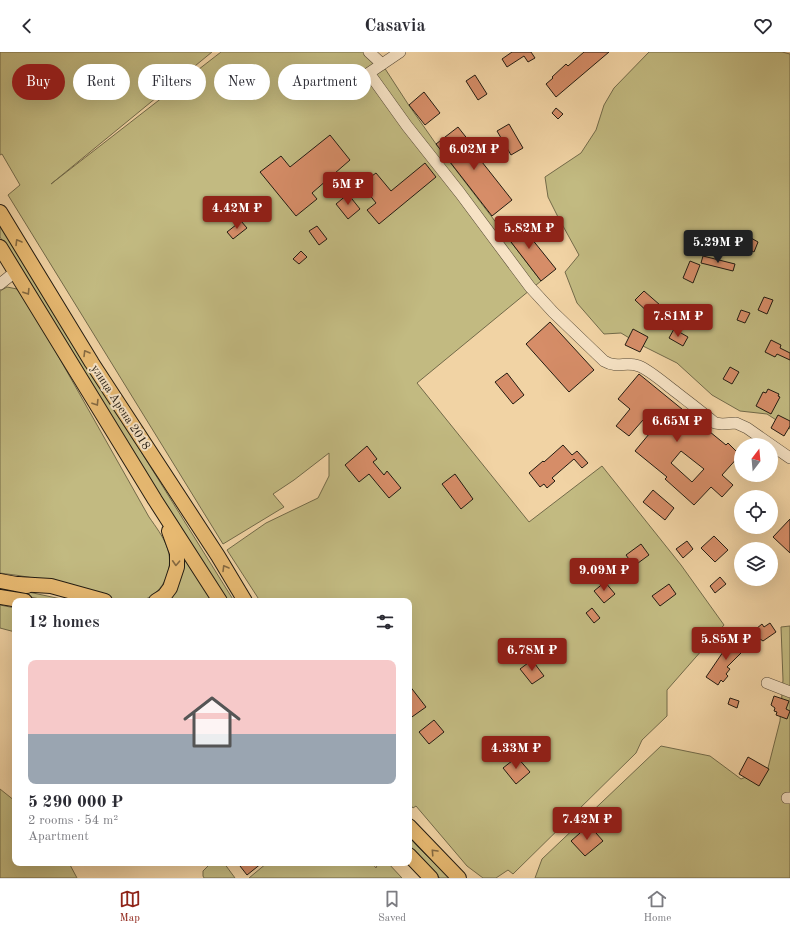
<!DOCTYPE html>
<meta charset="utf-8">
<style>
body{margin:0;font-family:"Old Standard TT",serif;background:#f7f7f7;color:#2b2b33;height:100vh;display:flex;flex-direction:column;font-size:15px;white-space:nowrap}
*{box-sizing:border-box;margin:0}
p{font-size:13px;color:#7c7c81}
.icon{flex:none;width:22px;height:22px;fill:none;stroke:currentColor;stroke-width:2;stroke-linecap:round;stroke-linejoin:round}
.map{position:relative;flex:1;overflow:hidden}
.details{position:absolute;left:12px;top:546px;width:400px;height:268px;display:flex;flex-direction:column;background:#fff;border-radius:8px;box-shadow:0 4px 16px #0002}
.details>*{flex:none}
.hud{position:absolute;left:12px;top:12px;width:400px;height:36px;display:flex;gap:8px}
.needle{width:26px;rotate:16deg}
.tools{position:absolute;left:734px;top:386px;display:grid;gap:8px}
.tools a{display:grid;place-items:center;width:44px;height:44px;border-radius:50%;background:#fff;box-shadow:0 4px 16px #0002;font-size:20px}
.price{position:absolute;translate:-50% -34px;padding:0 9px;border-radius:4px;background:#8f2418;color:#fff;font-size:13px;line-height:26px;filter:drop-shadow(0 1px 2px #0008)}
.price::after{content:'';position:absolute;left:50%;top:24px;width:12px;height:9px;margin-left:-6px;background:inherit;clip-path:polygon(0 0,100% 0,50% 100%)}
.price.on{background:#222;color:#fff}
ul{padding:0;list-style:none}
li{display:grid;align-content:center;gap:8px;height:212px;padding:0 16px}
li span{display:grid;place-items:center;height:124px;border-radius:8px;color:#555}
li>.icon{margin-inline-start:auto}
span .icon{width:72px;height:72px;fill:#fffc;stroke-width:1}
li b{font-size:17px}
h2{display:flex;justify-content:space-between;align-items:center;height:48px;padding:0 16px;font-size:17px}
.pill{padding:0 14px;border-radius:18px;background:#fff;box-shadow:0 4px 16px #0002;font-size:14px;line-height:36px}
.pill.on{background:#8f2418;color:#fff}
header{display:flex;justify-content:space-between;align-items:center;height:52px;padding:0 16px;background:#fff;font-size:18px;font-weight:800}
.dock{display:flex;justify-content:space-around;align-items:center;height:56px;border-top:1px solid #e1e1e2;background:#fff;font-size:11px;color:#7c7c81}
.dock a{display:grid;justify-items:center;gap:2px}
.dock .on{color:#8f2418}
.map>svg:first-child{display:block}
.green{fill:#c2ba81;stroke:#726a49}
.building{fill:#d68d68;stroke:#221b11;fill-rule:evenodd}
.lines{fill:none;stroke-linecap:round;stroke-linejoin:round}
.minor-casing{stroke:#564936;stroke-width:12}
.major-casing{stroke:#221b11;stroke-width:16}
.minor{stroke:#f6e2c4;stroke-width:11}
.major{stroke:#e8ba72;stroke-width:14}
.oneway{stroke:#856a42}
.labels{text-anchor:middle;stroke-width:4;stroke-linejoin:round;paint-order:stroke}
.street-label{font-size:12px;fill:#221b11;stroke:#f6e2c4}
</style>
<header><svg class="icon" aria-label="back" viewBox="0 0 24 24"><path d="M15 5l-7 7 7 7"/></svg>Casavia<svg class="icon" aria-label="heart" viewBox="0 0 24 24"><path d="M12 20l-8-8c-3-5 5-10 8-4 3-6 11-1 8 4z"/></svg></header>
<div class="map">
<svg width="790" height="826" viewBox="0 0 790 826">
<rect width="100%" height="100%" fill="#f1d3a4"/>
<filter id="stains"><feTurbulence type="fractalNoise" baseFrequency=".005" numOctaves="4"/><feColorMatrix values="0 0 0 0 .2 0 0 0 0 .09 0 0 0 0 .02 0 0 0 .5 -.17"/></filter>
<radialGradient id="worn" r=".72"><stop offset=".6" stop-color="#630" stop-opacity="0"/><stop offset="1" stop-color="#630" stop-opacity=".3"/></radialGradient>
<g class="green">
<polygon points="0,0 212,0 51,132 221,0 371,0 382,12 408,52 436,92 501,177 541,229 417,331 529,470 602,414 681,513 724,573 667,638 667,664 642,688 636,701 513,822 508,818 496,826 483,826 467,814 416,754 413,756 409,751 409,549 260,549 227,498 266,471 318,446 329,424 329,401 294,428 273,442 284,455 223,492 8,143 20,133 2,102 0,103"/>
<polygon points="649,0 782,0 790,2 790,377 767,362 740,359 712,343 677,311 641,293 621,281 604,282 577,251 565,220 579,203 558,165 548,145 545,125 581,101 596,78 604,53 614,36"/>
<polygon points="0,173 234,549 225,549 0,185"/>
<path d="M7,235L17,237L26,247L149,465C163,485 176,501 166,526C162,536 153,545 143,548C123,554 91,539 72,534C48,528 24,524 0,521V239Z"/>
<polygon points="184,505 214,549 163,549 181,509"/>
<polygon points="0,534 66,548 70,549 50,549 0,539"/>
<polygon points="0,553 15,556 15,580 0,576"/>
<polygon points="790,574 790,826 535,826 542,807 661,694 710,704 741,727 768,716 780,669 783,628 781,575"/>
<polygon points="0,737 15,749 15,811 69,811 77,826 0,826"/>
<polygon points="409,785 418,795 449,826 440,826 409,795"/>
<polygon points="211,811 224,811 235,826 204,826 203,824 203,819"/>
<polygon points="267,811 372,811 376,816 378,811 388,811 402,826 249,826"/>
</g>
<g class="building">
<polygon points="512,0 531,0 535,6 528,10 524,4 507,15 502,7"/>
<polygon points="584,0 609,0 556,45 546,32 553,26 552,25 566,12 568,14"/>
<polygon points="475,23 487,42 478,48 466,29"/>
<polygon points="424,40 440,61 425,73 409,53"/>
<polygon points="556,56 563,62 558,67 552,61"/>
<polygon points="509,72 523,96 511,103 497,79"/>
<polygon points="458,75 484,108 482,110 512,148 492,164 436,92"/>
<polygon points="330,83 350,108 312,141 317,147 296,164 260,120 281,104 290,115"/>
<polygon points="425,111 436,125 379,172 367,158 376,151 361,132 376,121 391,139"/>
<polygon points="348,142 360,157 348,167 336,152"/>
<polygon points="515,166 556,217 541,229 501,177"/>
<polygon points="241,169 247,176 233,187 227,180"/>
<polygon points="317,174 327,187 319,193 309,179"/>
<polygon points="751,186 758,190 754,200 746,196"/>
<polygon points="301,199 307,205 299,212 293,207"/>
<polygon points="703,204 735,212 733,219 701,211"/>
<polygon points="690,209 700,213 693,231 683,226"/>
<polygon points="644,239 660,253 651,263 635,248"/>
<polygon points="764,245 773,248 767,262 758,258"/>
<polygon points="741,258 750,261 745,271 737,268"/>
<polygon points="550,270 594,318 569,340 526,292"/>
<polygon points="633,277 648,285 640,300 625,293"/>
<polygon points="674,277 688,285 683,294 669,286"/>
<polygon points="771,288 781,293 780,296 790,301 790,308 777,302 775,305 765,300"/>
<polygon points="730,315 739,320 732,332 723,327"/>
<polygon points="507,321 524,343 513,352 495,330"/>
<path d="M639,322L726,393L728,391L740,403L722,423L733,433L722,445L711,435L694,453L665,427L667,425L635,399L654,376L643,368L629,384L616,374L630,357L618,347ZM681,399L704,417L692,430L671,411Z"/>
<polygon points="768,337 779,342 778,344 780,345 771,362 756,354 763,340 766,341"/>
<polygon points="778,363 790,369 790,374 784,384 771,376"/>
<polygon points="563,393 572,403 577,399 588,411 582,416 574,407 552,426 555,429 547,436 544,432 540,435 529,421 543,409 544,410"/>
<polygon points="367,394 377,407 373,410 384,423 387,419 401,436 389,446 369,422 359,430 345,413"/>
<polygon points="455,422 473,447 461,457 442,432"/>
<polygon points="653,438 674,456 665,468 643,450"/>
<polygon points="790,467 790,501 773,485"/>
<polygon points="714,484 728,498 715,510 701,496"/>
<polygon points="687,489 693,497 683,506 676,497"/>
<polygon points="641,492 649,503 634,514 626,503"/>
<polygon points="720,525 726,532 715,541 710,534"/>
<polygon points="605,530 615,542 604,551 594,539"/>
<polygon points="669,532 676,542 660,554 652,544"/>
<polygon points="592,556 600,566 594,571 586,561"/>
<polygon points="770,571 776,580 763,589 751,581 762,572 764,575"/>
<polygon points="738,585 748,594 727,615 730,617 726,622 728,624 723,630 721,628 718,633 706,625 723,600"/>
<polygon points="532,608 544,624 532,632 520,617"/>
<polygon points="409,633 426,655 409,667"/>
<polygon points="774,644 789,649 786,657 790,659 787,667 776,663 777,660 774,659 775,656 771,653"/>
<polygon points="730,646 739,649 737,656 728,652"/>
<polygon points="434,668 444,680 429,692 419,680"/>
<polygon points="517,705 530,720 516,732 503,716"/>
<polygon points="748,705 769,717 759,734 739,722"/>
<polygon points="589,773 603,789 585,804 571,789"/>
<polygon points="244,811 262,811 247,823 240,814"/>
</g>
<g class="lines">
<g class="minor-casing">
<g id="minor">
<polyline points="369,0 382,12"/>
<path d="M400,0L369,21L407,74L460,141L530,235L553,260L604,309C618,317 625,309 639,314C649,318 663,330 672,337C686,348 701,359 715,371L722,372L736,371L747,376L790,406"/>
<polyline points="0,232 15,220"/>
<polyline points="767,631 790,640"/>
<polyline points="787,746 790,746"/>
</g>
</g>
<g class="major-casing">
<g id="major">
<polyline points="0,160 92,311 218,504 245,549"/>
<polyline points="0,195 155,448 220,549"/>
<polyline points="0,529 27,534"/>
<polyline points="18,532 51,534 105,549"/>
<polyline points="0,545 25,549"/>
<polyline points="156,549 164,544 170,536 177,515 177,501 169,479"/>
<polyline points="409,774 459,826"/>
<polyline points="409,803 431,826"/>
</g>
</g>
<use href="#minor" class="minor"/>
<use href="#major" class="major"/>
</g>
<defs><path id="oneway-chevron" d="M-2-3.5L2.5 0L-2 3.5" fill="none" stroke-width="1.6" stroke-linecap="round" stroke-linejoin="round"/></defs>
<g class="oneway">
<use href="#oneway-chevron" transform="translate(18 190) rotate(-121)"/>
<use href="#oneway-chevron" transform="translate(27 240) rotate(58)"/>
<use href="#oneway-chevron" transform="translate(86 301) rotate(-121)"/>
<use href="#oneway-chevron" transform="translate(96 351) rotate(58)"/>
<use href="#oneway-chevron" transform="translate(176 511) rotate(93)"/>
<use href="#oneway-chevron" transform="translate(225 516) rotate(-121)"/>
<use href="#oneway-chevron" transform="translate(434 800) rotate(-133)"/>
</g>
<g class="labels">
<g class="street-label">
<text transform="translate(121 355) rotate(57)" y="4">улица Арена 2018</text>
</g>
</g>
<rect width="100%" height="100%" filter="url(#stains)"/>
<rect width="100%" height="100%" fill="url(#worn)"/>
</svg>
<div class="tools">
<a><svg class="needle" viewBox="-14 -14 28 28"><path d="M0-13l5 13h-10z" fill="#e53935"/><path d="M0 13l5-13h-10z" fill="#7c7c81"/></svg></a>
<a><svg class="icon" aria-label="locate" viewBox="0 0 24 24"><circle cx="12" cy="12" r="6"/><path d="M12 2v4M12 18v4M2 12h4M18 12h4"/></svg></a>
<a><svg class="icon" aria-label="layers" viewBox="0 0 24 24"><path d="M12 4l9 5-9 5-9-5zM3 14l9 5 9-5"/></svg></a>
</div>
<b class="price" style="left:474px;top:119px">6.02M ₽</b>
<b class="price" style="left:348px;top:154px">5M ₽</b>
<b class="price" style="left:237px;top:178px">4.42M ₽</b>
<b class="price" style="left:529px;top:198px">5.82M ₽</b>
<b class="price on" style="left:718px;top:212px">5.29M ₽</b>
<b class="price" style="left:678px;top:286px">7.81M ₽</b>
<b class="price" style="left:677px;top:391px">6.65M ₽</b>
<b class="price" style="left:604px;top:540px">9.09M ₽</b>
<b class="price" style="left:726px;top:609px">5.85M ₽</b>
<b class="price" style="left:532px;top:620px">6.78M ₽</b>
<b class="price" style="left:516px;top:718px">4.33M ₽</b>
<b class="price" style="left:587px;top:789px">7.42M ₽</b>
<div class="hud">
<a class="pill on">Buy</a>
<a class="pill">Rent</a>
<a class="pill">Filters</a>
<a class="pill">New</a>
<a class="pill">Apartment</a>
</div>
<section class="details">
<h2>12 homes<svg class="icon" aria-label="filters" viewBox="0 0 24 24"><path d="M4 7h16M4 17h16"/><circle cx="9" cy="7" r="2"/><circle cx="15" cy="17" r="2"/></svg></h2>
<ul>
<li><span style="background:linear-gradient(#f6c9c9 60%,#9aa5b1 0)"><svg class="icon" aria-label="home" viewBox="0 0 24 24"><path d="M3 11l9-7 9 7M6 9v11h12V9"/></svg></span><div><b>5 290 000 ₽</b><p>2 rooms · 54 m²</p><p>Apartment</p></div></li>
</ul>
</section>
</div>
<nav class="dock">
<a class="on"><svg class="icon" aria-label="map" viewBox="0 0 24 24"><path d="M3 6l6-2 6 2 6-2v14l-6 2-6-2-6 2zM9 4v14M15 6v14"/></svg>Map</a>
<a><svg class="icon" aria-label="saved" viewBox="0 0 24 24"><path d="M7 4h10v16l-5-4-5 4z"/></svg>Saved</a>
<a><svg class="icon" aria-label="home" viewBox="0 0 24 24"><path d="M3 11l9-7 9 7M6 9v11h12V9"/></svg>Home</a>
</nav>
